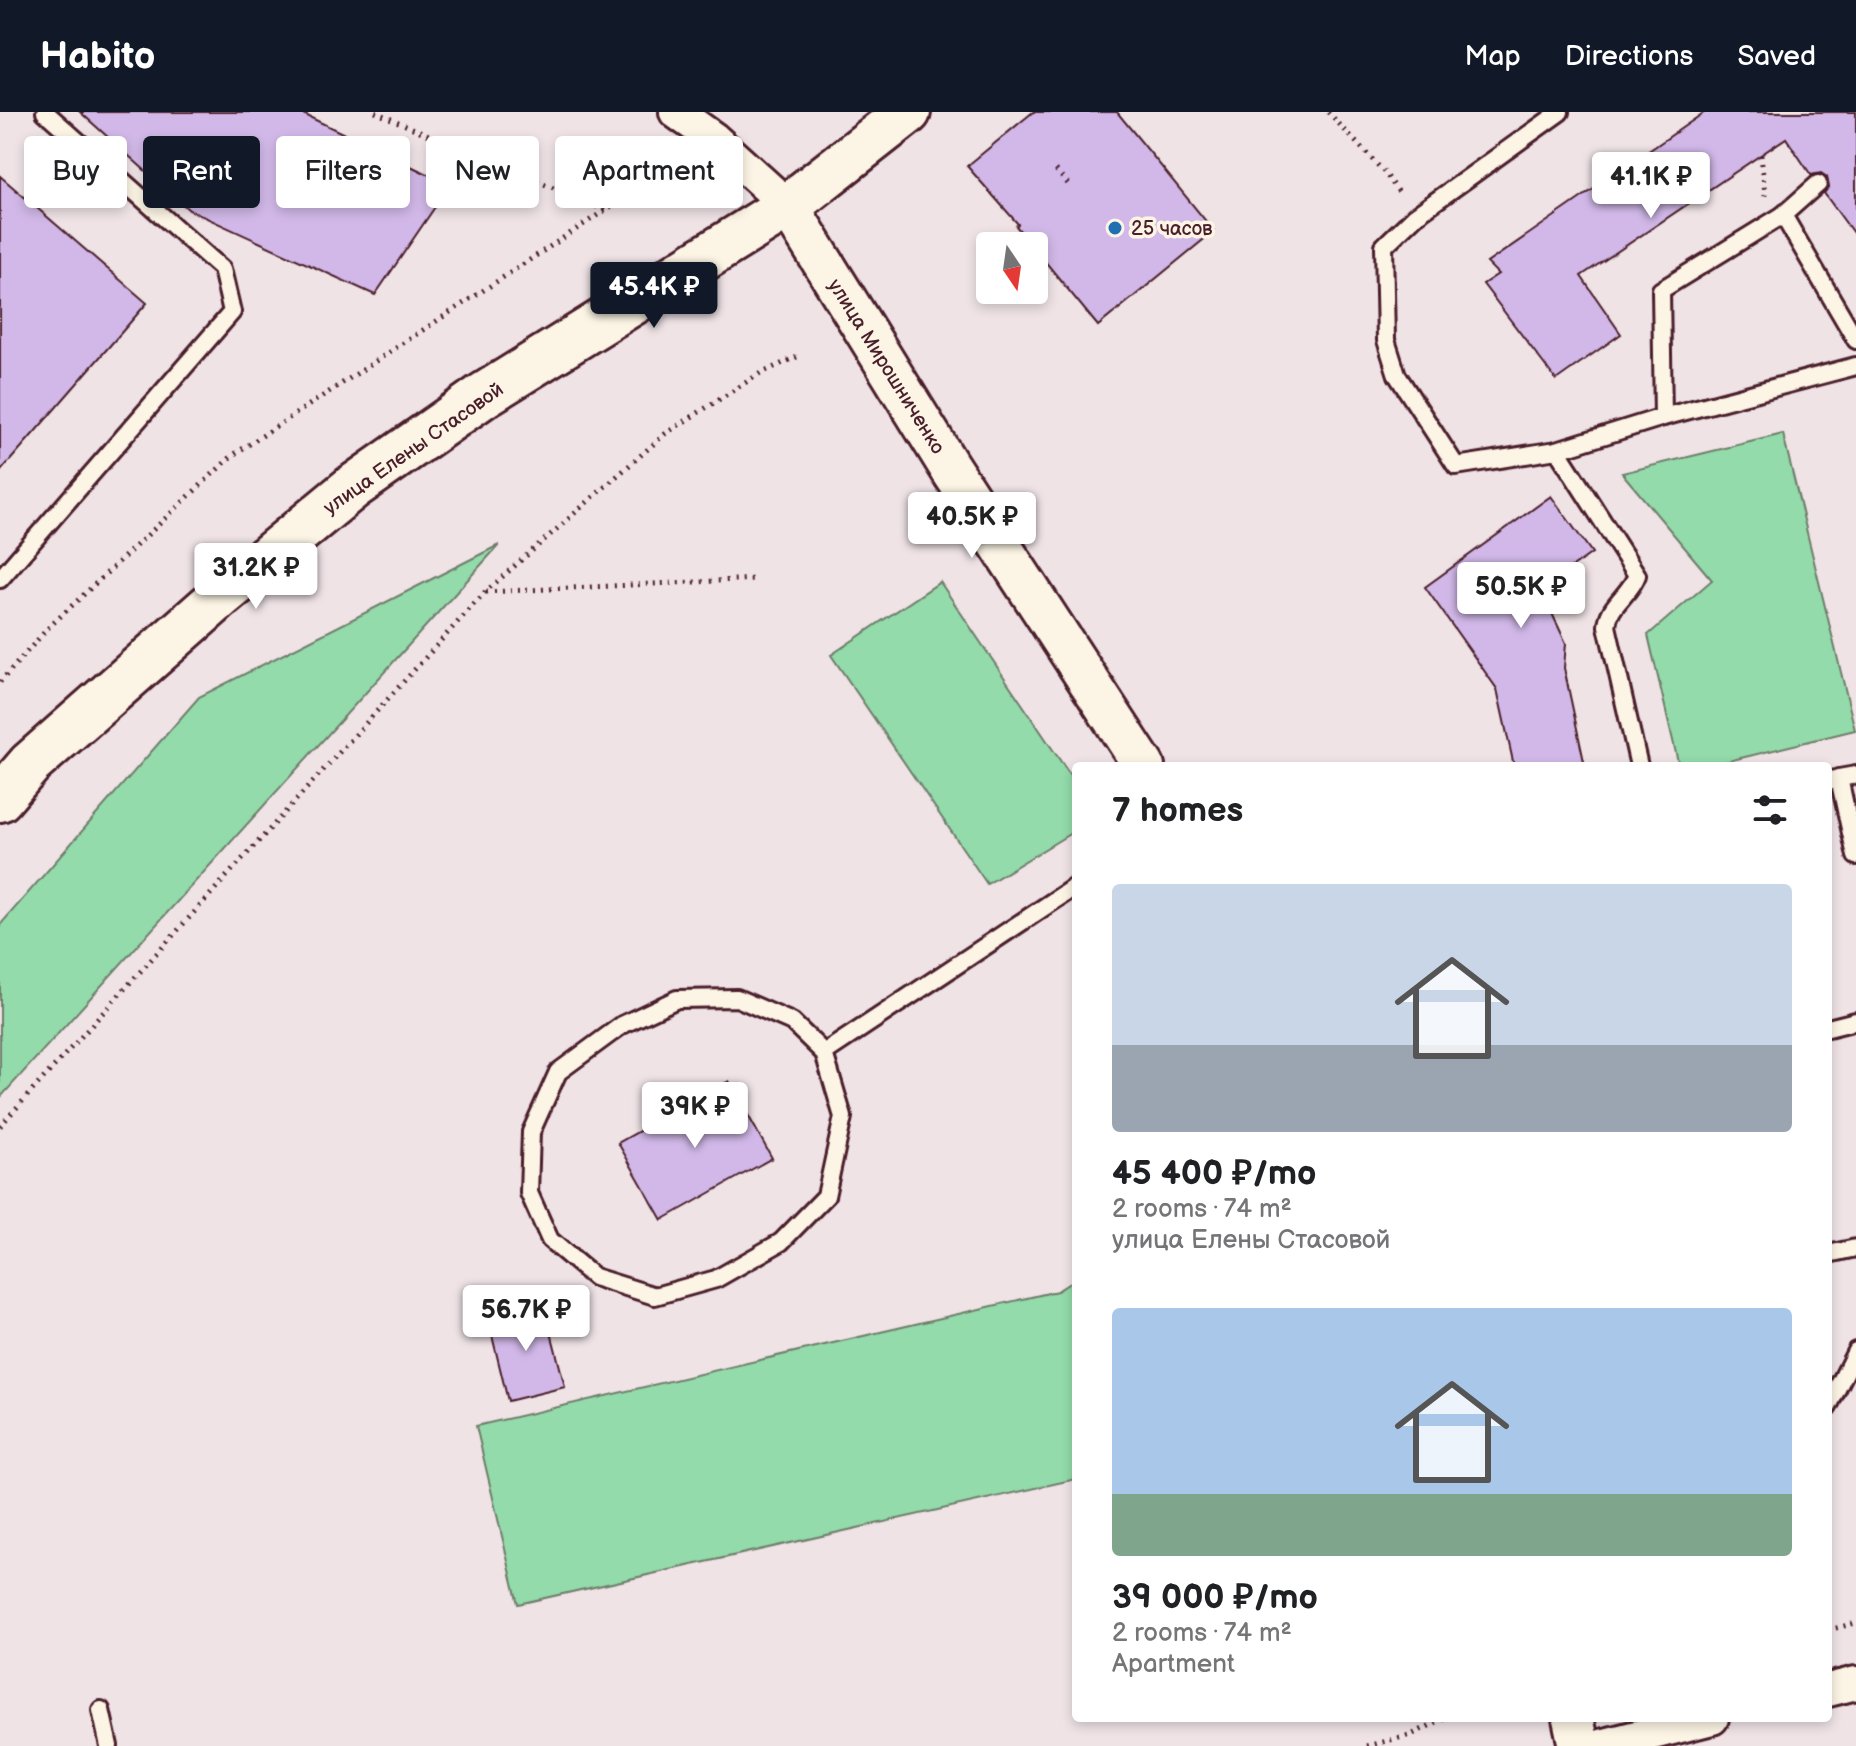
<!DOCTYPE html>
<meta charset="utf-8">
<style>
body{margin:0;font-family:"Balsamiq Sans",sans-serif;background:#f6f6f6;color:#202124;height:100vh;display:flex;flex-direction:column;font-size:30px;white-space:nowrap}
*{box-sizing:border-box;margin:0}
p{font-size:26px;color:#757577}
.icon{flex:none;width:44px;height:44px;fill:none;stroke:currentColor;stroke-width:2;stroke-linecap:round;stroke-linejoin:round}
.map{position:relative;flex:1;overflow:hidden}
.sheet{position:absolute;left:1072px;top:650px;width:760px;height:960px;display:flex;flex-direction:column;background:#fff;border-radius:8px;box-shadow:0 4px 12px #0003}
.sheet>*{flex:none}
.banner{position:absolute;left:24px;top:24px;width:760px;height:72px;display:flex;gap:16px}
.needle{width:52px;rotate:167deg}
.tools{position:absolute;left:976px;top:120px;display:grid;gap:16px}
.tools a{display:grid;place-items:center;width:72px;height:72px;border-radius:8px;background:#fff;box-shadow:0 4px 12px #0003;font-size:40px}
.price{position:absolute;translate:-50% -68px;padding:0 18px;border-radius:8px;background:#fff;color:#222;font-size:26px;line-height:52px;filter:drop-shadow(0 2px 4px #0008)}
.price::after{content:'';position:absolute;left:50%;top:48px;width:24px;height:18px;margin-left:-12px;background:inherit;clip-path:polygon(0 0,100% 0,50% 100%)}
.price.current{background:#111827;color:#fff}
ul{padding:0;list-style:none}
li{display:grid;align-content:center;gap:16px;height:424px;padding:0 40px}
li span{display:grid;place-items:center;height:248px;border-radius:8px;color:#555}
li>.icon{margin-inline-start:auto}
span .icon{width:144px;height:144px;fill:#fffc;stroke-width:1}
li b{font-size:34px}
h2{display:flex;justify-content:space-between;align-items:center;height:96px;padding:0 40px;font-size:34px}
.tag{padding:0 28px;border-radius:8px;background:#fff;box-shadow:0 4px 12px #0003;font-size:28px;line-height:72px}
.tag.current{background:#111827;color:#fff}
header{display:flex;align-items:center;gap:48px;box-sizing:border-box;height:112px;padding:0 40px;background:#111827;color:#fff}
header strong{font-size:38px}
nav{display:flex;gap:44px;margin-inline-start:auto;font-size:28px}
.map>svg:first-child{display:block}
.green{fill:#93dbaa;stroke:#6e7d6a;stroke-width:2}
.building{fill:#d1b8e8;stroke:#4a1f2b;stroke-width:2}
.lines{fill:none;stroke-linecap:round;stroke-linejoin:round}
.service-casing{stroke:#4a1f2b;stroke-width:22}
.minor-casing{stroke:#4a1f2b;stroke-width:38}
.tertiary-casing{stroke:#4a1f2b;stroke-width:46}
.secondary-casing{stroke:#4a1f2b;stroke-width:50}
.path{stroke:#4a1f2b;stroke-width:5;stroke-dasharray:2 6;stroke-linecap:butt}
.service{stroke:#fcf5e5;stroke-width:16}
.minor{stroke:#fcf5e5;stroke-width:32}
.tertiary{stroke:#fcf5e5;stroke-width:40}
.secondary{stroke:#fcf5e5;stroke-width:44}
.poi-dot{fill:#1f6fb2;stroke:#fcf5e5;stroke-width:3}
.labels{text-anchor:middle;stroke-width:7;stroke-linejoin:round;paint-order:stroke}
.poi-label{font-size:20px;fill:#4a1f2b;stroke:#fcf5e5;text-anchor:start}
.street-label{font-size:20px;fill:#4a1f2b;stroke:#fcf5e5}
</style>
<header>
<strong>Habito</strong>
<nav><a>Map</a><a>Directions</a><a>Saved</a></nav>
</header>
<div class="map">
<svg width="1856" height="1634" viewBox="0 0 1856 1634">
<rect width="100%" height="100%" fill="#efe3e6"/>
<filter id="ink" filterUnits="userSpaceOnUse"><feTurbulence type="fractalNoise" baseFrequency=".0125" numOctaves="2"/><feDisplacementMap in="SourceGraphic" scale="16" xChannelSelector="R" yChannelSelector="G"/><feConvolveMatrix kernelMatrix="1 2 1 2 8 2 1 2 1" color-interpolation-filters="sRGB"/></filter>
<g filter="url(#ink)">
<g class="green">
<polygon points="1783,322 1855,618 1708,654 1679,654 1648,523 1712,468 1622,361"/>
<polygon points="499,433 0,986 0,813 199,585"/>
<polygon points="940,470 1076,672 1076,718 987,772 831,543"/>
<polygon points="1076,1167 1076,1367 518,1492 476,1314 1057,1179"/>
</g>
<g class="building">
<polygon points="80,0 299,0 450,73 375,183 189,98"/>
<polygon points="1033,0 1117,0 1214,119 1098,214 1016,114 1018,112 967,54"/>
<polygon points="1705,0 1856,0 1856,125 1824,81 1829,75 1827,65 1821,61 1811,63 1786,26 1581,164 1621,222 1556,268 1483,172 1498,162 1487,151"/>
<polygon points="0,64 147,191 0,360"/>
<polygon points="1551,384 1592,441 1541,478 1566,531 1564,556 1585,654 1514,654 1497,577 1425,475"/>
<polygon points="729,969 772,1046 662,1108 618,1031"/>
<polygon points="544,1193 565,1275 508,1289 488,1207"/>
</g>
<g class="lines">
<g class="service-casing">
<g id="service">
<path d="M1560,0L1415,104L1384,134L1386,228L1397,263L1456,354L1557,338L1637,463C1630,483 1608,493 1607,514L1639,654"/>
<polyline points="1818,72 1783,103 1856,228"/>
<polyline points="1663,305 1661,178 1783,103"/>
<polyline points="1557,338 1663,305 1856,254"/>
<polyline points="0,467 232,200 222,157 45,0"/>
<polyline points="1839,666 1856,663"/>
<polyline points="1828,669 1839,666 1856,744"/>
<polyline points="1828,916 1856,909"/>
<polyline points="824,941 792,910 737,886 677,887 622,913 558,960 531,1020 529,1081 550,1128 594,1165 655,1184 716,1167 781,1130 826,1084 843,1005 824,941 1076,774"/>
<polyline points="1828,1142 1856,1136"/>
<polyline points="1828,1295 1856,1239"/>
<polyline points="101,1598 109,1634"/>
</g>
</g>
<g class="minor-casing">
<g id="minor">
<polyline points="676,0 714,27 788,94"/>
<polyline points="1828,1578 1856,1571"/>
<polyline points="1601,1634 1712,1606"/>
</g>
</g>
<g class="tertiary-casing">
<g id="tertiary">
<polyline points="788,94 950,356 1144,654"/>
<polyline points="1573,1606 1579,1634"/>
</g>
</g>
<g class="secondary-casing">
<polyline id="secondary" points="0,687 30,652 222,483 353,375 484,283 788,94 908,0"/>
</g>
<g class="path">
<polyline points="375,0 605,98"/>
<polyline points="1328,0 1384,60 1401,83"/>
<polyline points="1761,43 1765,84"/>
<polyline points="1056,58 1068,72"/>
<polyline points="486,480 757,467"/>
<polyline points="0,570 48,516 233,343 642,74"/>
<polyline points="0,1014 485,480 665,322 759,262 801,243"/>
<polyline points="1828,1518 1856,1511"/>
<polyline points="1367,1634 1411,1623 1445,1606"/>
</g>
<use href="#service" class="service"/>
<use href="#minor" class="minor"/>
<use href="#tertiary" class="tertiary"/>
<use href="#secondary" class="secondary"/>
</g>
</g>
<circle class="poi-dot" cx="1115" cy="116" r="8"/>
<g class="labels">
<g class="poi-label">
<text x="1131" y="123">25 часов</text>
</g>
<g class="street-label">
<text transform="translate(887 254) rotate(58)" y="7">улица Мирошниченко</text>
<text transform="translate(413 336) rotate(-35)" y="7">улица Елены Стасовой</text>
</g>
</g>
</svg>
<div class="tools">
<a><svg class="needle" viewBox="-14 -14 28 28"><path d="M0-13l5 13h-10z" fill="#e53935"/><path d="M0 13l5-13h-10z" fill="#757577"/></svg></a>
</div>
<b class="price" style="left:1651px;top:108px">41.1K ₽</b>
<b class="price current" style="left:654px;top:218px">45.4K ₽</b>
<b class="price" style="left:972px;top:448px">40.5K ₽</b>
<b class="price" style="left:256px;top:499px">31.2K ₽</b>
<b class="price" style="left:1521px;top:518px">50.5K ₽</b>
<b class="price" style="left:695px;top:1038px">39K ₽</b>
<b class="price" style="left:526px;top:1241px">56.7K ₽</b>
<div class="banner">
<a class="tag">Buy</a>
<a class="tag current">Rent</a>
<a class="tag">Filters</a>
<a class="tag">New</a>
<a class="tag">Apartment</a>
</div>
<section class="sheet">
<h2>7 homes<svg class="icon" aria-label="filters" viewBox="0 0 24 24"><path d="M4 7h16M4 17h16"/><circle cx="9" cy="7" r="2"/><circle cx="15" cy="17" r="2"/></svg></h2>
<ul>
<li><span style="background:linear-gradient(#c9d6e8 65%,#9aa5b1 0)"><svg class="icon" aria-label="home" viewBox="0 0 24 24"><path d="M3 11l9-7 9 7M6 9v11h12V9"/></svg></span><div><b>45 400 ₽/mo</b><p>2 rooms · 74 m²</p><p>улица Елены Стасовой</p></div></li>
<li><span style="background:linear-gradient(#a9c7e8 75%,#7fa58c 0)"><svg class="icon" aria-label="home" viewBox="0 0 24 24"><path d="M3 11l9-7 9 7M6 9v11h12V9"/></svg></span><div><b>39 000 ₽/mo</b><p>2 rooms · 74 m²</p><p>Apartment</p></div></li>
</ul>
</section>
</div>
